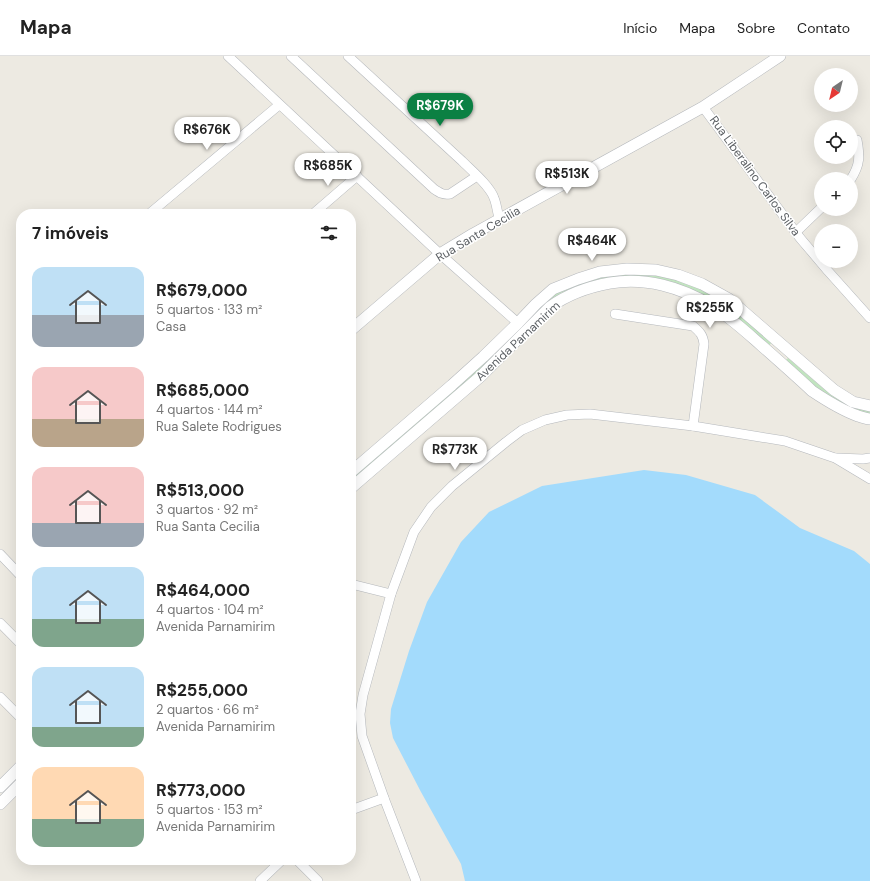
<!DOCTYPE html>
<html lang="pt">
<meta charset="utf-8">
<style>
body{margin:0;font-family:"DM Sans",sans-serif;background:#f2f2f2;color:#222;height:100vh;display:flex;flex-direction:column;font-size:15px;white-space:nowrap}
*{box-sizing:border-box;margin:0}
p{font-size:13px;color:#767676}
.icon{flex:none;width:22px;height:22px;fill:none;stroke:currentColor;stroke-width:2;stroke-linecap:round;stroke-linejoin:round}
.map{position:relative;flex:1;overflow:hidden}
.panel{position:absolute;left:16px;top:153px;width:340px;height:656px;display:flex;flex-direction:column;background:#fff;border-radius:16px;box-shadow:0 4px 16px #0002}
.panel>*{flex:none}
.needle{width:26px;rotate:215deg}
.buttons{position:absolute;left:814px;top:12px;display:grid;gap:8px}
.buttons a{display:grid;place-items:center;width:44px;height:44px;border-radius:50%;background:#fff;box-shadow:0 4px 16px #0002;font-size:20px}
.price{position:absolute;translate:-50% -34px;padding:0 9px;border-radius:14px;background:#fff;color:#222;font-size:13px;line-height:26px;filter:drop-shadow(0 1px 2px #0008)}
.price::after{content:'';position:absolute;left:50%;top:24px;width:12px;height:9px;margin-left:-6px;background:inherit;clip-path:polygon(0 0,100% 0,50% 100%)}
.price.selected{background:#0b8043;color:#fff}
ul{padding:0;list-style:none}
li{display:flex;align-items:center;gap:12px;height:100px;padding:0 16px}
li span{display:grid;place-items:center;flex:none;width:112px;height:80px;border-radius:12px;color:#555}
li>.icon{margin-inline-start:auto}
span .icon{width:48px;height:48px;fill:#fffc;stroke-width:1}
li b{font-size:17px}
h2{display:flex;justify-content:space-between;align-items:center;height:48px;padding:0 16px;font-size:17px}
header{display:flex;align-items:center;gap:24px;box-sizing:border-box;height:56px;padding:0 20px;background:#fff;border-bottom:1px solid #e0e0e0}
header strong{font-size:19px}
nav{display:flex;gap:22px;margin-inline-start:auto;font-size:14px}
.map>svg:first-child{display:block}
.green{fill:#c1e4bf}
.water{fill:#a3dbfc}
.lines{fill:none;stroke-linecap:round;stroke-linejoin:round}
.minor-casing{stroke:#b5b8bc;stroke-width:10}
.tertiary-casing{stroke:#b5b8bc;stroke-width:12}
.minor{stroke:#fff;stroke-width:9}
.tertiary{stroke:#fff;stroke-width:11}
.labels{text-anchor:middle;stroke-width:3;stroke-linejoin:round;paint-order:stroke}
.street-label{font-size:12px;fill:#5b5f63;stroke:#fff}
</style>
<header>
<strong>Mapa</strong>
<nav><a>Início</a><a>Mapa</a><a>Sobre</a><a>Contato</a></nav>
</header>
<div class="map">
<svg width="870" height="825" viewBox="0 0 870 825">
<rect width="100%" height="100%" fill="#edeae2"/>
<g class="green">
<polygon points="629,216 677,222 711,238 725,248 772,286 768,291 676,228 582,229 561,237 544,249 495,303 351,427 351,421 540,246 579,225"/>
<polygon points="788,302 824,333 840,344 870,354 870,359 837,349 784,306"/>
</g>
<polygon class="water" points="644,414 686,419 755,439 800,472 854,495 870,508 870,825 465,825 461,808 421,736 393,682 390,667 391,653 409,595 427,546 461,486 489,456 542,430"/>
<g class="lines">
<g class="minor-casing">
<g id="minor">
<polyline points="228,0 440,198 518,267"/>
<path d="M291,0L434,133C440,137 443,139 450,138L477,120"/>
<path d="M348,0L462,105C471,114 490,130 494,142C497,149 497,157 500,164"/>
<polyline points="703,51 800,182 828,215 870,262"/>
<path d="M851,123C860,109 860,100 857,84"/>
<polyline points="149,158 279,49"/>
<polyline points="313,158 357,120"/>
<polyline points="796,176 821,152"/>
<path d="M615,258L693,270C700,276 703,279 704,288L693,370"/>
<polyline points="836,402 863,403 870,402"/>
<polyline points="0,498 21,520"/>
<polyline points="351,528 391,538"/>
<polyline points="0,567 21,588"/>
<polyline points="0,641 21,662"/>
<polyline points="351,754 384,742"/>
<polyline points="297,804 318,825"/>
<polyline points="260,825 282,804"/>
<polyline points="416,825 384,742 362,680 360,658 363,639 391,538 414,476 431,451 452,430 506,386 522,374 545,364 567,359 590,358 693,370 785,385 835,402 870,423"/>
</g>
</g>
<g class="tertiary-casing">
<g id="tertiary">
<polyline points="351,274 440,198 473,178 703,51 780,0"/>
<polyline points="351,416 452,329 483,301 518,267 536,248 553,233 578,223 600,216 627,213 656,214 678,219 702,228 729,243 834,334 853,346 870,350"/>
<path d="M351,432L481,320L550,251C568,238 588,231 610,227C645,221 681,231 712,250C730,261 746,276 762,290C779,305 796,320 812,335C827,345 841,354 858,360C862,361 866,363 870,363"/>
<polyline points="0,731 21,710"/>
<polyline points="0,748 21,727"/>
</g>
</g>
<use href="#minor" class="minor"/>
<use href="#tertiary" class="tertiary"/>
</g>
<g class="labels">
<g class="street-label">
<text transform="translate(755 120) rotate(54)" y="4">Rua Liberalino Carlos Silva</text>
<text transform="translate(478 178) rotate(-31)" y="4">Rua Santa Cecilia</text>
<text transform="translate(518 285) rotate(-43)" y="4">Avenida Parnamirim</text>
</g>
</g>
</svg>
<div class="buttons">
<a><svg class="needle" viewBox="-14 -14 28 28"><path d="M0-13l5 13h-10z" fill="#e53935"/><path d="M0 13l5-13h-10z" fill="#767676"/></svg></a>
<a><svg class="icon" aria-label="locate" viewBox="0 0 24 24"><circle cx="12" cy="12" r="6"/><path d="M12 2v4M12 18v4M2 12h4M18 12h4"/></svg></a>
<a>+</a>
<a>−</a>
</div>
<b class="price selected" style="left:440px;top:71px">R$679K</b>
<b class="price" style="left:207px;top:95px">R$676K</b>
<b class="price" style="left:328px;top:131px">R$685K</b>
<b class="price" style="left:567px;top:139px">R$513K</b>
<b class="price" style="left:592px;top:206px">R$464K</b>
<b class="price" style="left:710px;top:273px">R$255K</b>
<b class="price" style="left:455px;top:415px">R$773K</b>
<section class="panel">
<h2>7 imóveis<svg class="icon" aria-label="filters" viewBox="0 0 24 24"><path d="M4 7h16M4 17h16"/><circle cx="9" cy="7" r="2"/><circle cx="15" cy="17" r="2"/></svg></h2>
<ul>
<li><span style="background:linear-gradient(#bfe0f5 60%,#9aa5b1 0)"><svg class="icon" aria-label="home" viewBox="0 0 24 24"><path d="M3 11l9-7 9 7M6 9v11h12V9"/></svg></span><div><b>R$679,000</b><p>5 quartos · 133 m²</p><p>Casa</p></div></li>
<li><span style="background:linear-gradient(#f6c9c9 65%,#b9a48a 0)"><svg class="icon" aria-label="home" viewBox="0 0 24 24"><path d="M3 11l9-7 9 7M6 9v11h12V9"/></svg></span><div><b>R$685,000</b><p>4 quartos · 144 m²</p><p>Rua Salete Rodrigues</p></div></li>
<li><span style="background:linear-gradient(#f6c9c9 70%,#9aa5b1 0)"><svg class="icon" aria-label="home" viewBox="0 0 24 24"><path d="M3 11l9-7 9 7M6 9v11h12V9"/></svg></span><div><b>R$513,000</b><p>3 quartos · 92 m²</p><p>Rua Santa Cecilia</p></div></li>
<li><span style="background:linear-gradient(#bfe0f5 65%,#7fa58c 0)"><svg class="icon" aria-label="home" viewBox="0 0 24 24"><path d="M3 11l9-7 9 7M6 9v11h12V9"/></svg></span><div><b>R$464,000</b><p>4 quartos · 104 m²</p><p>Avenida Parnamirim</p></div></li>
<li><span style="background:linear-gradient(#bfe0f5 75%,#7fa58c 0)"><svg class="icon" aria-label="home" viewBox="0 0 24 24"><path d="M3 11l9-7 9 7M6 9v11h12V9"/></svg></span><div><b>R$255,000</b><p>2 quartos · 66 m²</p><p>Avenida Parnamirim</p></div></li>
<li><span style="background:linear-gradient(#ffd9b3 65%,#7fa58c 0)"><svg class="icon" aria-label="home" viewBox="0 0 24 24"><path d="M3 11l9-7 9 7M6 9v11h12V9"/></svg></span><div><b>R$773,000</b><p>5 quartos · 153 m²</p><p>Avenida Parnamirim</p></div></li>
</ul>
</section>
</div>
